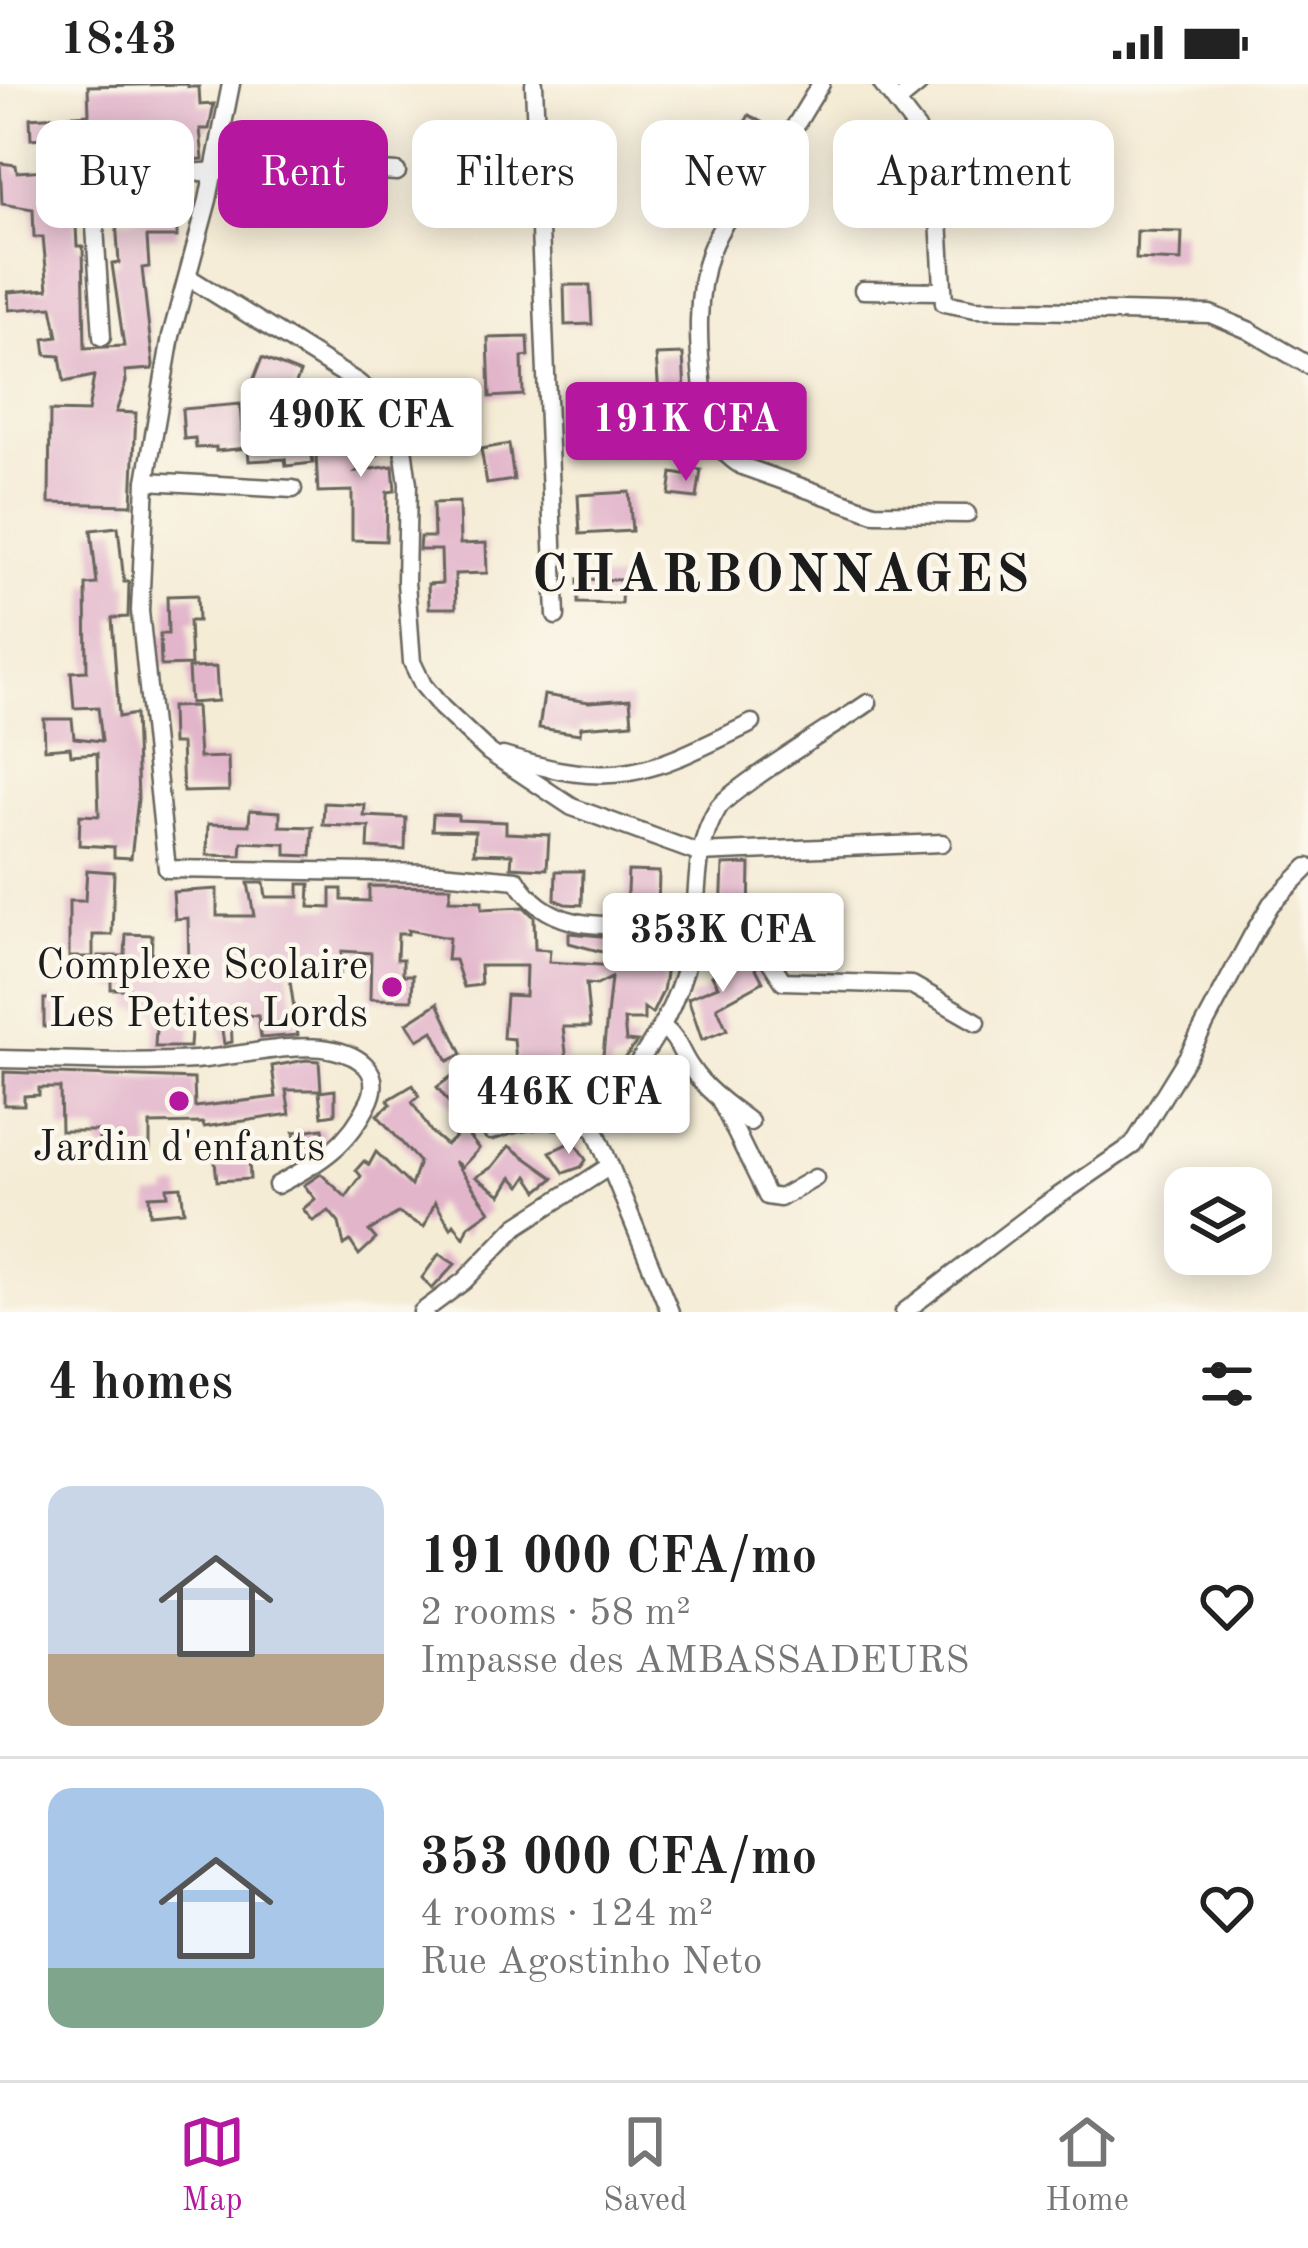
<!DOCTYPE html>
<meta charset="utf-8">
<style>
body{margin:0;font-family:"Old Standard TT",serif;background:#f2f2f2;color:#222;height:100vh;display:flex;flex-direction:column;font-size:45px;white-space:nowrap}
*{box-sizing:border-box;margin:0}
p{font-size:39px;color:#767676}
.icon{flex:none;width:66px;height:66px;fill:none;stroke:currentColor;stroke-width:2;stroke-linecap:round;stroke-linejoin:round}
.map{position:relative;height:1228px;overflow:hidden}
.details{display:flex;flex-direction:column;background:#fff;flex:1}
.details>*{flex:none}
.banner{position:absolute;left:36px;top:36px;width:1236px;height:108px;display:flex;gap:24px}
.tools{position:absolute;left:1164px;top:1083px;display:grid;gap:24px}
.tools a{display:grid;place-items:center;width:108px;height:108px;border-radius:24px;background:#fff;box-shadow:0 6px 30px #0003;font-size:60px}
.price{position:absolute;translate:-50% -102px;padding:0 27px;border-radius:12px;background:#fff;color:#222;font-size:39px;line-height:78px;filter:drop-shadow(0 3px 6px #0008)}
.price::after{content:'';position:absolute;left:50%;top:72px;width:36px;height:27px;margin-left:-18px;background:inherit;clip-path:polygon(0 0,100% 0,50% 100%)}
.price.active{background:#b5179e;color:#fff}
ul{padding:0;list-style:none}
li{display:flex;align-items:center;gap:36px;height:300px;padding:0 48px}
li+li{border-top:3px solid #e0e0e0}
li span{display:grid;place-items:center;flex:none;width:336px;height:240px;border-radius:24px;color:#555}
li>.icon{margin-inline-start:auto}
span .icon{width:144px;height:144px;fill:#fffc;stroke-width:1}
li b{font-size:51px}
h2{display:flex;justify-content:space-between;align-items:center;height:144px;padding:0 48px;font-size:51px}
.pill{padding:0 42px;border-radius:24px;background:#fff;box-shadow:0 6px 30px #0003;font-size:42px;line-height:108px}
.pill.active{background:#b5179e;color:#fff}
.status{display:flex;justify-content:space-between;align-items:center;height:84px;padding:0 60px;background:#fff;direction:ltr}
.status svg{height:33px;fill:currentColor}
.dock{display:flex;justify-content:space-around;align-items:center;height:168px;border-top:3px solid #e0e0e0;background:#fff;font-size:33px;color:#767676}
.dock a{display:grid;justify-items:center;gap:6px}
.dock .active{color:#b5179e}
.map>svg:first-child{display:block}
.building{fill:#e2b5cb}
.lines{fill:none;stroke-linecap:round;stroke-linejoin:round}
.minor-casing{stroke:#68655d;stroke-width:21}
.minor{stroke:#fff;stroke-width:16}
.poi-dot{fill:#b5179e;stroke:#fbf7ec;stroke-width:4.5}
.labels{text-anchor:middle;stroke-width:9;stroke-linejoin:round;paint-order:stroke}
.poi-label{font-size:42px;fill:#1c1c1c;stroke:#fbf7ec;text-anchor:end}
.district-label{font-size:54px;font-weight:bold;letter-spacing:3px;fill:#1c1c1c;stroke:#fbf7ec}
</style>
<div class="status"><b>18:43</b><svg viewBox="0 0 49 12"><path d="M0 12V9h3v3zM5 12V6h3v6zM10 12V3h3v9zM15 12V0h3v12zM26 1h20v11H26zM47 4h2v5h-2z"/></svg></div>
<div class="map">
<svg width="1308" height="1228" viewBox="0 0 1308 1228">
<rect width="100%" height="100%" fill="#fbf7ec"/>
<filter id="ink" filterUnits="userSpaceOnUse"><feTurbulence type="fractalNoise" baseFrequency=".00833" numOctaves="2"/><feDisplacementMap in="SourceGraphic" scale="24" xChannelSelector="R" yChannelSelector="G"/><feConvolveMatrix kernelMatrix="1 2 1 2 8 2 1 2 1" color-interpolation-filters="sRGB"/></filter>
<filter id="wash" filterUnits="userSpaceOnUse"><feTurbulence type="fractalNoise" baseFrequency=".004" numOctaves="4" result="noise"/><feDisplacementMap in="SourceGraphic" scale="48" xChannelSelector="R" yChannelSelector="G"/><feGaussianBlur stdDeviation="2.7" result="paint"/><feColorMatrix in="noise" values="0 0 0 0 0 0 0 0 0 0 0 0 0 0 0 0 0 1.4 0 .05"/><feComposite in="paint" operator="in"/></filter>
<g filter="url(#wash)">
<rect width="100%" height="100%" fill="#f5ecd6"/>
<g id="blocks">
<g class="building">
<polygon points="188,0 188,3 199,3 200,21 214,20 209,45 200,45 203,75 189,76 188,62 160,63 159,39 123,41 123,49 87,51 88,69 53,72 52,53 31,55 30,34 89,30 88,2"/>
<polygon points="749,31 774,45 752,82 728,69"/>
<polygon points="0,79 16,81 17,88 63,85 66,121 75,120 77,162 83,162 85,264 124,262 112,180 119,179 116,136 149,134 149,119 166,119 166,103 191,102 191,122 177,122 177,153 147,153 149,183 142,184 153,281 152,285 125,287 126,298 116,328 136,329 132,421 49,419 50,327 88,328 94,292 64,298 60,272 46,271 44,255 58,253 52,223 9,226 8,208 48,205 43,153 34,153 33,125 2,120"/>
<polygon points="1137,147 1182,148 1181,177 1136,175"/>
<polygon points="564,201 590,201 592,240 565,241"/>
<polygon points="528,253 529,272 522,273 523,311 490,313 488,254"/>
<polygon points="683,270 685,310 659,311 656,271"/>
<polygon points="262,274 300,289 284,330 246,315"/>
<polygon points="444,312 454,349 424,357 414,319"/>
<polygon points="240,320 242,347 308,342 313,379 286,382 285,375 249,377 248,364 216,367 216,363 196,364 195,354 184,355 182,325"/>
<polygon points="365,328 390,361 357,387 393,382 395,407 387,408 386,457 352,456 352,407 318,408 316,371 363,369 344,345"/>
<polygon points="509,360 514,396 487,400 481,365"/>
<polygon points="685,384 701,386 697,414 669,411 672,389 684,391"/>
<polygon points="629,408 632,447 580,450 578,411"/>
<polygon points="459,418 460,460 486,459 487,489 455,490 456,524 429,524 428,500 442,499 441,466 419,466 420,453 434,453 433,419"/>
<polygon points="118,443 124,498 129,498 128,533 112,534 119,633 135,630 138,715 131,774 114,773 114,763 79,761 80,731 99,732 97,669 71,671 70,663 45,665 44,635 72,635 74,654 102,657 98,623 74,624 71,588 87,587 86,501 97,500 91,446"/>
<polygon points="578,495 622,496 621,520 578,519"/>
<polygon points="197,511 198,537 189,537 191,581 161,582 160,550 168,550 167,512"/>
<polygon points="216,583 218,617 190,619 188,584"/>
<polygon points="544,611 589,618 630,615 632,639 581,643 580,650 539,644"/>
<polygon points="196,622 199,674 228,673 229,707 183,708 181,660 172,660 171,623"/>
<polygon points="324,719 365,721 364,732 406,734 405,766 368,764 369,743 323,741"/>
<polygon points="250,726 280,728 280,742 313,743 311,772 286,771 286,760 242,758 241,772 207,771 208,740 249,741"/>
<polygon points="433,730 458,731 458,736 506,738 506,749 549,751 547,785 511,783 512,770 474,769 475,747 432,746"/>
<polygon points="750,780 749,833 721,831 723,781"/>
<polygon points="87,786 114,788 112,851 93,851 93,873 69,873 69,817 85,817"/>
<polygon points="556,787 583,787 582,821 565,820 555,815"/>
<polygon points="628,787 659,788 658,827 626,828"/>
<polygon points="248,799 264,799 266,813 299,813 299,800 310,800 309,823 331,824 331,805 342,805 342,816 369,817 369,802 451,803 449,816 482,817 482,825 524,823 534,833 535,865 550,866 549,878 635,883 636,877 569,859 569,849 622,854 670,866 663,907 652,930 644,924 644,936 624,936 626,957 637,958 622,977 613,978 603,1000 600,1000 611,894 597,901 586,900 590,943 563,943 567,977 536,979 538,994 521,997 525,1025 500,1025 501,1030 482,1034 484,990 517,988 514,955 503,954 506,911 525,912 526,882 480,882 481,901 464,903 455,876 447,876 449,854 408,846 408,850 398,850 397,875 403,875 403,891 413,891 412,916 370,915 371,869 342,867 340,890 328,889 328,878 287,877 298,951 261,954 258,932 231,930 232,958 224,960 220,933 192,932 190,963 155,963 157,925 131,925 131,905 111,905 111,887 98,887 98,872 125,872 126,850 152,851 151,887 189,889 188,834 175,835 173,808 217,805 217,832 254,832"/>
<polygon points="749,871 763,898 717,923 727,946 702,956 688,914 718,902 712,891"/>
<rect x="44" y="915" width="15" height="28"/>
<polygon points="438,919 462,970 448,977 433,947 418,956 407,939"/>
<polygon points="306,976 319,977 321,1006 286,1006 290,1030 204,1043 203,1039 150,1040 150,1066 99,1065 99,1047 61,1047 60,1004 39,1004 39,1011 24,1012 24,1021 4,1021 4,988 194,995 195,1023 276,1013 272,982"/>
<polygon points="460,986 475,1008 453,1024 437,1003"/>
<polygon points="413,1001 419,1012 412,1018 432,1049 446,1061 464,1046 479,1065 462,1083 454,1077 490,1127 469,1142 464,1154 454,1140 451,1144 435,1118 424,1143 398,1129 369,1147 376,1155 359,1171 350,1157 344,1161 339,1139 329,1127 313,1137 303,1125 315,1115 304,1101 321,1090 346,1113 361,1092 356,1086 364,1077 369,1081 376,1068 411,1102 419,1078 377,1031 391,1020 388,1016"/>
<polygon points="335,1006 335,1030 322,1032 319,1008"/>
<polygon points="323,1044 325,1056 307,1069 297,1071 294,1048"/>
<polygon points="574,1057 586,1076 581,1083 564,1089 550,1068"/>
<polygon points="509,1062 554,1094 538,1107 528,1092 521,1102 512,1093 501,1111 476,1093 492,1083"/>
<polygon points="249,1074 250,1095 217,1097 215,1077"/>
<polygon points="181,1103 184,1127 150,1130 149,1112 168,1111 167,1104"/>
<polygon points="439,1170 455,1180 432,1205 422,1194"/>
</g>
</g>
</g>
<g filter="url(#ink)">
<use href="#blocks" fill-opacity="0" stroke="#68655d" stroke-width="3"/>
<g class="lines">
<g class="minor-casing">
<g id="minor">
<path d="M231,0L208,116L171,252L146,397L140,527L167,785L440,789L517,796C566,879 676,814 749,854C762,861 774,884 783,897L912,901L977,938"/>
<polyline points="534,0 556,532"/>
<path d="M821,0C806,23 793,47 777,70C754,102 724,130 710,168C695,211 698,261 703,305C707,339 712,364 742,382L874,429L967,430"/>
<polyline points="882,0 917,45 937,102 944,219 975,225 1210,230 1248,246 1308,281"/>
<polyline points="898,17 919,0"/>
<polyline points="188,193 357,298 389,324 402,356 408,400 406,498 412,578 423,601 442,624 489,668 572,723 698,769 942,759"/>
<polyline points="863,206 941,207"/>
<polyline points="102,253 92,95 298,82 397,88"/>
<polyline points="146,397 293,405"/>
<path d="M503,672C619,707 647,690 752,639"/>
<path d="M664,944C679,956 680,969 691,984C706,1007 729,1022 750,1038"/>
<path d="M0,975C65,976 130,980 195,976C236,973 295,957 334,966C360,972 382,987 370,1016C349,1061 319,1079 277,1101"/>
<polyline points="719,1014 767,1112 780,1114 815,1094"/>
<path d="M491,1047C528,1034 556,1032 594,1043"/>
<polyline points="422,1228 464,1197 517,1142 610,1082"/>
<path d="M670,1228L594,1043C635,979 672,945 690,867C701,817 690,770 718,724C730,705 842,637 868,619"/>
<polyline points="904,1228 1038,1126 1133,1061 1188,972 1253,850 1271,820 1308,783"/>
</g>
</g>
<use href="#minor" class="minor"/>
</g>
</g>
<g class="poi-dot">
<circle cx="392" cy="903" r="12"/>
<circle cx="179" cy="1017" r="12"/>
</g>
<g class="labels">
<g class="poi-label">
<text x="368" y="894">Complexe Scolaire<tspan x="368" dy="48">Les Petites Lords</tspan></text>
<text x="179" y="1076" text-anchor="middle">Jardin d'enfants</text>
</g>
<g class="district-label">
<text x="782" y="507">CHARBONNAGES</text>
</g>
</g>
</svg>
<div class="tools">
<a><svg class="icon" aria-label="layers" viewBox="0 0 24 24"><path d="M12 4l9 5-9 5-9-5zM3 14l9 5 9-5"/></svg></a>
</div>
<b class="price" style="left:361px;top:396px">490K CFA</b>
<b class="price active" style="left:686px;top:400px">191K CFA</b>
<b class="price" style="left:723px;top:911px">353K CFA</b>
<b class="price" style="left:569px;top:1073px">446K CFA</b>
<div class="banner">
<a class="pill">Buy</a>
<a class="pill active">Rent</a>
<a class="pill">Filters</a>
<a class="pill">New</a>
<a class="pill">Apartment</a>
</div>
</div>
<section class="details">
<h2>4 homes<svg class="icon" aria-label="filters" viewBox="0 0 24 24"><path d="M4 7h16M4 17h16"/><circle cx="9" cy="7" r="2"/><circle cx="15" cy="17" r="2"/></svg></h2>
<ul>
<li><span style="background:linear-gradient(#c9d6e8 70%,#b9a48a 0)"><svg class="icon" aria-label="home" viewBox="0 0 24 24"><path d="M3 11l9-7 9 7M6 9v11h12V9"/></svg></span><div><b>191 000 CFA/mo</b><p>2 rooms · 58 m²</p><p>Impasse des AMBASSADEURS</p></div><svg class="icon" aria-label="heart" viewBox="0 0 24 24"><path d="M12 20l-8-8c-3-5 5-10 8-4 3-6 11-1 8 4z"/></svg></li>
<li><span style="background:linear-gradient(#a9c7e8 75%,#7fa58c 0)"><svg class="icon" aria-label="home" viewBox="0 0 24 24"><path d="M3 11l9-7 9 7M6 9v11h12V9"/></svg></span><div><b>353 000 CFA/mo</b><p>4 rooms · 124 m²</p><p>Rue Agostinho Neto</p></div><svg class="icon" aria-label="heart" viewBox="0 0 24 24"><path d="M12 20l-8-8c-3-5 5-10 8-4 3-6 11-1 8 4z"/></svg></li>
</ul>
</section>
<nav class="dock">
<a class="active"><svg class="icon" aria-label="map" viewBox="0 0 24 24"><path d="M3 6l6-2 6 2 6-2v14l-6 2-6-2-6 2zM9 4v14M15 6v14"/></svg>Map</a>
<a><svg class="icon" aria-label="saved" viewBox="0 0 24 24"><path d="M7 4h10v16l-5-4-5 4z"/></svg>Saved</a>
<a><svg class="icon" aria-label="home" viewBox="0 0 24 24"><path d="M3 11l9-7 9 7M6 9v11h12V9"/></svg>Home</a>
</nav>
